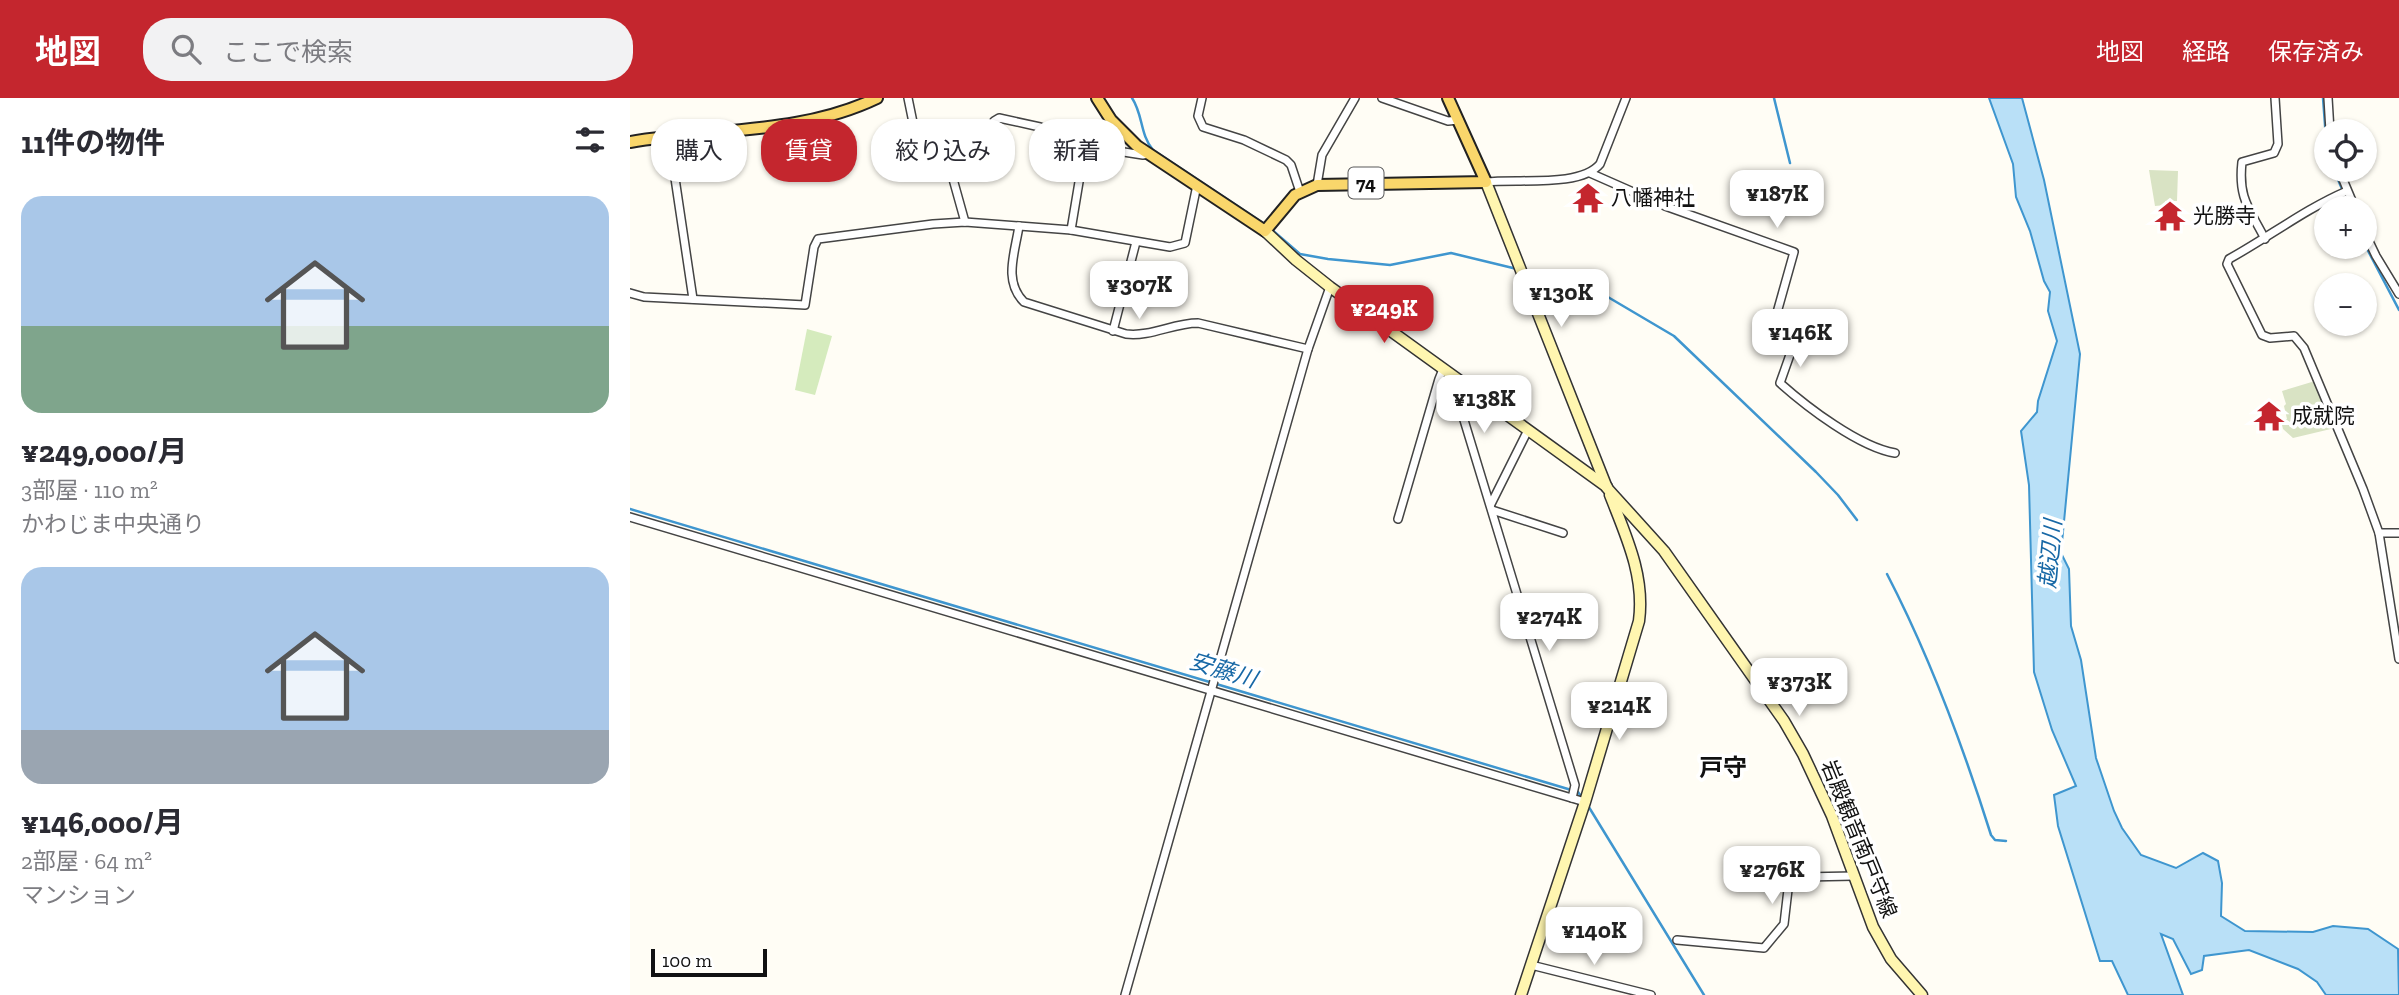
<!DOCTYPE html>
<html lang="ja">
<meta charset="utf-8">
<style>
body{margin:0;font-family:"Zilla Slab","Noto Sans JP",serif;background:#f2f2f3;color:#2b2b33;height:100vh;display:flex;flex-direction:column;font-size:26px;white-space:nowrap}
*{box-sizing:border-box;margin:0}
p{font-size:23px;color:#7c7c81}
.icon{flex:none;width:38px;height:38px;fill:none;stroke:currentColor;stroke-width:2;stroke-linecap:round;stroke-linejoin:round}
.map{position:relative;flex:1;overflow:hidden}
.drawer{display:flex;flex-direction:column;background:#fff;width:630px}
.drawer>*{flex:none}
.guide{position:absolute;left:21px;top:21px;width:665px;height:63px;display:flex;gap:14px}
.controls{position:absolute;left:1684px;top:21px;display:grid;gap:14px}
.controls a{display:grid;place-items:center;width:63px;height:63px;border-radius:50%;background:#fff;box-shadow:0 2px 5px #0004;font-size:35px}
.scale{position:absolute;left:21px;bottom:18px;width:116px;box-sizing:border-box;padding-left:7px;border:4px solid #111;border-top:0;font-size:19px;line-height:24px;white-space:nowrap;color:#111;-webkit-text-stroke:5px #fff;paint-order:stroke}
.price{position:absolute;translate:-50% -60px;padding:0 16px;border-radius:14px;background:#fff;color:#222;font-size:23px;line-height:46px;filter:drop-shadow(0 2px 4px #0008)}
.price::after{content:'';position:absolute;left:50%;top:42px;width:21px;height:16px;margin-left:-10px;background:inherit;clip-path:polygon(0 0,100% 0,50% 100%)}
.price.on{background:#c4262e;color:#fff}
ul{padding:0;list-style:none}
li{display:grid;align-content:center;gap:14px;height:371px;padding:0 21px}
li span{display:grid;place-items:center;height:217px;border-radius:21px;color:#555}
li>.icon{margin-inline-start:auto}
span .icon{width:126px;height:126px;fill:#fffc;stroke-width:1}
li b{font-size:30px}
h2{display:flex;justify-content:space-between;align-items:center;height:84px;padding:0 21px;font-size:30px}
.tag{padding:0 24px;border-radius:28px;background:#fff;box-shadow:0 2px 5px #0004;font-size:24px;line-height:63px}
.tag.on{background:#c4262e;color:#fff}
header{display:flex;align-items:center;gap:42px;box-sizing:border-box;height:98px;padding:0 35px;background:#c4262e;color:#fff}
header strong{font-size:33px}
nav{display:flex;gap:38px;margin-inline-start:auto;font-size:24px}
.search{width:490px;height:63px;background:#f2f2f3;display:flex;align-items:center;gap:18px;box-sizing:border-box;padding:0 24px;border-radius:28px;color:#7c7c81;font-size:26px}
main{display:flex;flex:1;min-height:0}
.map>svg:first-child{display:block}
.green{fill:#d5ebbd}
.cemetery{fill:#d9e3c4}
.water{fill:#b9e0f7;stroke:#3f96cf;stroke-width:2}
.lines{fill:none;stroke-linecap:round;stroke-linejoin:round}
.stream{stroke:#3f96cf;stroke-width:2.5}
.street-casing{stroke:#444;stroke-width:10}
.secondary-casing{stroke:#333;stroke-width:13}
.primary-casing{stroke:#222;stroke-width:14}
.street{stroke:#fff;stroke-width:7}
.secondary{stroke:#fff6b0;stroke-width:10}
.primary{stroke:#f9d66b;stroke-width:10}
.labels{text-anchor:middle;stroke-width:7;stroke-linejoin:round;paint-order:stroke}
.shield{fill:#fff;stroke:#585858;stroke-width:2}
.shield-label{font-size:19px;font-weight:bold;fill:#111}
.poi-label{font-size:21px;fill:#111;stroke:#fff;text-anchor:start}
.street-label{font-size:21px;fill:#111;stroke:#fff}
.water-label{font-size:23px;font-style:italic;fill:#1768a6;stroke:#fff}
.quarter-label{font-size:24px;font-weight:bold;fill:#111;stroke:#fff}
</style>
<header>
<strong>地図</strong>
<div class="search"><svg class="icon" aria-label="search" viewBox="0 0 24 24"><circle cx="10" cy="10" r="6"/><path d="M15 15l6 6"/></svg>ここで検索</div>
<nav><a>地図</a><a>経路</a><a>保存済み</a></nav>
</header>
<main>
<section class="drawer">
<h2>11件の物件<svg class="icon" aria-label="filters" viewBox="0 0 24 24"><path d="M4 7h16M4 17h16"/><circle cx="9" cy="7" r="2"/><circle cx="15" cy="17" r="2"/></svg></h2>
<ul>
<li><span style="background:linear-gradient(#a9c7e8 60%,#7fa58c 0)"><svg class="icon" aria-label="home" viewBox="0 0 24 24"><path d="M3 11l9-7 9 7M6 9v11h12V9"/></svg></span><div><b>¥249,000/月</b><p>3部屋 · 110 m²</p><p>かわじま中央通り</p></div></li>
<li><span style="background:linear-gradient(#a9c7e8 75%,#9aa5b1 0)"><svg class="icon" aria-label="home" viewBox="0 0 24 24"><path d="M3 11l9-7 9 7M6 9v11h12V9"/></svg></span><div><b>¥146,000/月</b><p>2部屋 · 64 m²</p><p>マンション</p></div></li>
</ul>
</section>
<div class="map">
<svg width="1769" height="897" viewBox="0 0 1769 897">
<rect width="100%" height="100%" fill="#fffdf5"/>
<polygon class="green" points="177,231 202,238 185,297 165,292"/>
<g class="cemetery">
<polygon points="1519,72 1548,73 1547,103 1535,103 1535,107 1525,108"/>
<polygon points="1685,283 1705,330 1663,340 1653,331 1651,323 1657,321 1654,308 1656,306 1652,293"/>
</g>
<polygon class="water" points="1359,0 1392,0 1414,82 1450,256 1431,455 1439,471 1441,528 1451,562 1466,660 1484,713 1492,730 1511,757 1546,770 1573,755 1588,763 1592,785 1591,818 1615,833 1683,834 1703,828 1738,831 1768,851 1769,897 1696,897 1687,884 1668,871 1619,852 1574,858 1572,872 1561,876 1543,841 1531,836 1553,897 1498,897 1482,863 1470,863 1428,728 1424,697 1446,688 1422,632 1404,574 1399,387 1391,333 1407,314 1408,303 1427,243 1418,213 1420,194 1414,183 1400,133 1386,99 1383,66"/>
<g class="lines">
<g class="stream">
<path d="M502,0C513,16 510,37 523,52L636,127"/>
<polyline points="1144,0 1160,65"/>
<polyline points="1693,0 1696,40"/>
<polyline points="1704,72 1720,110"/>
<polyline points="641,131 670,156 698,161 760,167 821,155 887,171"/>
<polyline points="1734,145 1769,212"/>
<polyline points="897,174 918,185 934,190 966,192 1044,238 1186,374 1208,397 1227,422"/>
<polyline points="0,411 948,694 953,701"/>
<path d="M1257,476C1300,559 1333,648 1361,737L1365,742L1376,743"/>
<polyline points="957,706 1074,897"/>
</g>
<g class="street-casing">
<g id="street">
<path d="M278,0L287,44C294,54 309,55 318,63C339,59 361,46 364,23L369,20L410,29L443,41L455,48L513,57L518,56"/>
<polyline points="572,0 568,18 573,29 614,42 656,62 661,67 670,94"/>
<polyline points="752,0 818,23 829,22"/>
<polyline points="1698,0 1700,33"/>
<polyline points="39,40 63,201"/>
<polyline points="318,63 335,124"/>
<polyline points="1709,72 1725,110"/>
<path d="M960,75L1035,108L1164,154L1139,243L1162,251L1150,285C1177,309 1229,349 1265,355"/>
<path d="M856,84C886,80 950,90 970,66L996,0"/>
<polyline points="687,87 692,57 725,0"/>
<path d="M1717,93C1675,111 1639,139 1599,161L1597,166L1632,237L1640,240L1664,238L1674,250L1733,391L1749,435L1769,561"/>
<path d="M389,128C385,155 373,183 394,204L496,236C521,239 543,225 568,225L678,251"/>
<polyline points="441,132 455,48"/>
<polyline points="1734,133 1746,158 1769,196"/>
<path d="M1635,141C1619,110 1608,100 1612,64L1644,55L1648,46L1645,0"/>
<polyline points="0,195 14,199 175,207 184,149 188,141 303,126 335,124 441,132 540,149 555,145 567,87"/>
<polyline points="483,233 506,144"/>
<polyline points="820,276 945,687 942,700"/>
<polyline points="861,406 898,332"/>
<polyline points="862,412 933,435"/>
<polyline points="0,419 955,704"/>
<polyline points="768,421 809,281 813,271"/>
<polyline points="1749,435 1769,435"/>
<polyline points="1047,842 1134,850 1154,826 1159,783 1173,779 1224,778"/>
<polyline points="901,867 1021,897"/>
<polyline points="495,897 678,251 700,189"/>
</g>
</g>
<g class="secondary-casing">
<g id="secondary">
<polyline points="856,84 977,390 1034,453 1154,623 1173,656 1202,718 1243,829 1261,861 1292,897"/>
<polyline points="635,133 666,162 700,189 977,389"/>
<path d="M891,897L955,704L1009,523C1015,478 996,438 980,397"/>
</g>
</g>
<g class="primary-casing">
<g id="primary">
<polyline points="467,0 481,22 507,48 635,133 665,97 687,87 856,84 818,0"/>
<path d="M0,44C83,30 170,37 247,0"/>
</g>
</g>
<use href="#street" class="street"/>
<use href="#secondary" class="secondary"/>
<use href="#primary" class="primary"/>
</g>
<defs>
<g id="temple-bare" transform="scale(2.415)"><path d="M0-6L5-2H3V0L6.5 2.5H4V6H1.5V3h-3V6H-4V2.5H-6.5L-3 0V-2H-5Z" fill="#c4262e" stroke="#fff" stroke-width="2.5" paint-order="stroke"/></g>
</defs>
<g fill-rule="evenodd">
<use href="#temple-bare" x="958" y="100"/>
<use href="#temple-bare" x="1540" y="118"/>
<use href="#temple-bare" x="1639" y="318"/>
</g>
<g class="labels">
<rect class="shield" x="718.5" y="69.5" width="35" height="31" rx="5"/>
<g class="shield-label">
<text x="736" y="92">74</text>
</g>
<g class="poi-label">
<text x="981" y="107">八幡神社</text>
<text x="1563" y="125">光勝寺</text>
<text x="1662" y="325">成就院</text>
</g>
<g class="street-label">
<text transform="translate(1229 741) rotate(68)" y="7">岩殿観音南戸守線</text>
</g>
<g class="water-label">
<text transform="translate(1420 456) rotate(-85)" y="8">越辺川</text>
<text transform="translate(593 572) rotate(17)" y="8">安藤川</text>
</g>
<g class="quarter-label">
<text x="1093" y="678">戸守</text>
</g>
</g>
</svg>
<div class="controls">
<a><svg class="icon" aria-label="locate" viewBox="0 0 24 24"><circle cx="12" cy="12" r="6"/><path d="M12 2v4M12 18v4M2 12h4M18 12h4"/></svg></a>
<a>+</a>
<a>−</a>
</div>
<div class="scale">100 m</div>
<b class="price" style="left:1147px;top:132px">¥187K</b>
<b class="price" style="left:509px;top:223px">¥307K</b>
<b class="price" style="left:931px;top:231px">¥130K</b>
<b class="price on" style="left:754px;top:247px">¥249K</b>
<b class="price" style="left:1170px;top:271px">¥146K</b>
<b class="price" style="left:854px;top:337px">¥138K</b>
<b class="price" style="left:919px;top:555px">¥274K</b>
<b class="price" style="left:1169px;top:620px">¥373K</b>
<b class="price" style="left:989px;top:644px">¥214K</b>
<b class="price" style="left:1142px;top:808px">¥276K</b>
<b class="price" style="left:964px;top:869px">¥140K</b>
<div class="guide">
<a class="tag">購入</a>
<a class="tag on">賃貸</a>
<a class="tag">絞り込み</a>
<a class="tag">新着</a>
</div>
</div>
</main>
